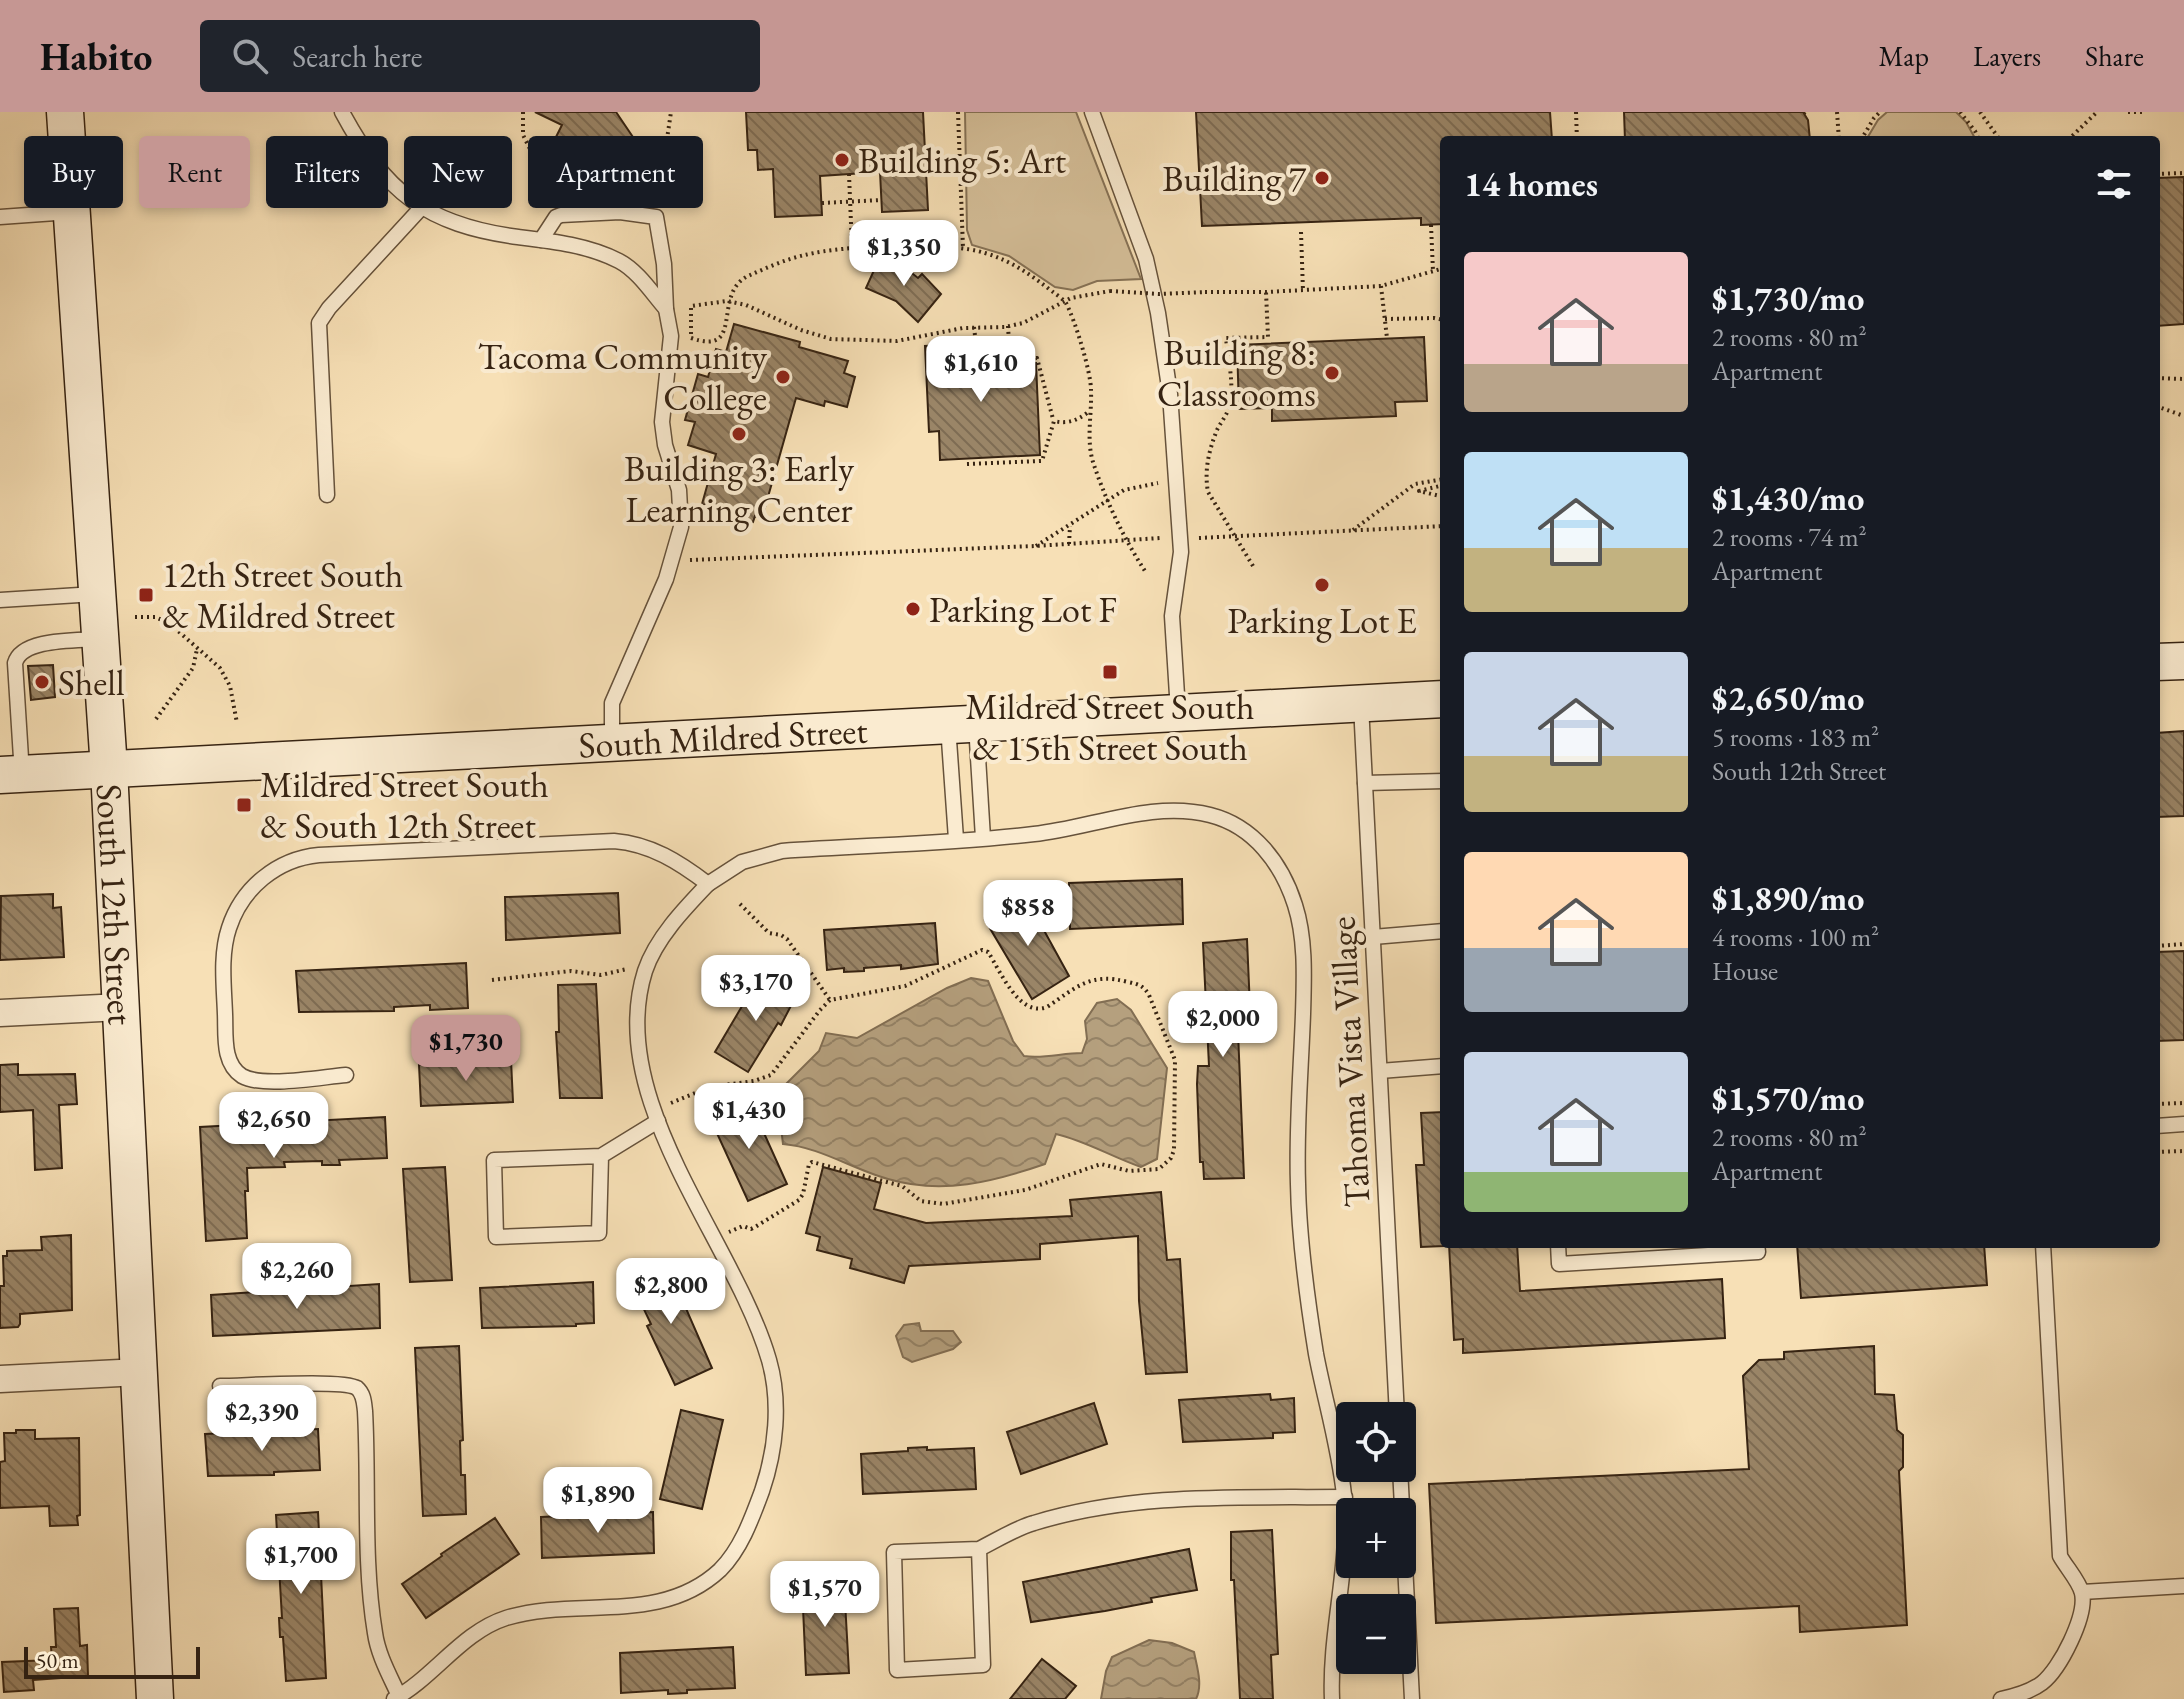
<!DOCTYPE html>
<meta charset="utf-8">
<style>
body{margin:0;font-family:"EB Garamond",serif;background:#20242c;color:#f1f3f6;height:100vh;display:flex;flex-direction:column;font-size:30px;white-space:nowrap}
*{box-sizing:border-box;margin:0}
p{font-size:26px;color:#9ea1a6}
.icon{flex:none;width:44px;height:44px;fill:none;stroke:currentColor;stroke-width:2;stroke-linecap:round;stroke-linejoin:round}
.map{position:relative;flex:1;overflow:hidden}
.side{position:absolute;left:1440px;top:24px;width:720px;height:1112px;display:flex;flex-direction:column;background:#171b24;border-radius:8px;box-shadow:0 4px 12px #0003}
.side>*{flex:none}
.top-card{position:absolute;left:24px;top:24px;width:760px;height:72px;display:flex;gap:16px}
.fabs{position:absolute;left:1336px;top:1290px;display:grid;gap:16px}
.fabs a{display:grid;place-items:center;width:80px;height:80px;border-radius:8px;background:#171b24;box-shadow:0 4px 12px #0003;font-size:40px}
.scale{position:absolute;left:24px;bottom:20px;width:176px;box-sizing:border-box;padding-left:8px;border:4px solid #362312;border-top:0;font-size:22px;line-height:28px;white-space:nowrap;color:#362312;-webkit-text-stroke:6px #faebd0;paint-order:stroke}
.price{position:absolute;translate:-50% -68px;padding:0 18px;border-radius:16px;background:#fff;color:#222;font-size:26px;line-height:52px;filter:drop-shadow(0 2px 4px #0008)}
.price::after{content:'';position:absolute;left:50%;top:48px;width:24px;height:18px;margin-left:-12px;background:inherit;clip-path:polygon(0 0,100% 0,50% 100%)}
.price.active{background:#c59692;color:#111}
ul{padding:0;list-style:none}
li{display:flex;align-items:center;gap:24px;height:200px;padding:0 24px}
li span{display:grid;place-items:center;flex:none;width:224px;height:160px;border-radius:8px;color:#555}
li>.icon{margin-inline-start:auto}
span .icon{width:96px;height:96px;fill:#fffc;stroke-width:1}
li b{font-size:34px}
h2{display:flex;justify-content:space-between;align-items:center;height:96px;padding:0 24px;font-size:34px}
.pill{padding:0 28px;border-radius:8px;background:#171b24;box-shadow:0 4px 12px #0003;font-size:28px;line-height:72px}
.pill.active{background:#c59692;color:#111}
header{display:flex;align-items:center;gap:48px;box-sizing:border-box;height:112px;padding:0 40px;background:#c59692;color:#111}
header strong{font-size:38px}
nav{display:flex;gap:44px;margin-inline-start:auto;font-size:28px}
.search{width:560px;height:72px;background:#20242c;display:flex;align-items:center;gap:20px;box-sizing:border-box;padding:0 28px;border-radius:8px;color:#9ea1a6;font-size:30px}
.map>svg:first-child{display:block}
.green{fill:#d6c09a;stroke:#867256;stroke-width:2}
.water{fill:url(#water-waves);stroke:#826e53;stroke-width:2}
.building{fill:url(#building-back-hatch);stroke:#362312;stroke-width:2}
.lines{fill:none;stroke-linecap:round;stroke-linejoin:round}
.service-casing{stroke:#66523b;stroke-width:17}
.minor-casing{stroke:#66523b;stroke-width:29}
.secondary-casing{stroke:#362312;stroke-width:39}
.path{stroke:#362312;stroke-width:4;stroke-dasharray:2 4;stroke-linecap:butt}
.service{stroke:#faebd0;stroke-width:14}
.minor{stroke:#faebd0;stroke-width:26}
.secondary{stroke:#faebd0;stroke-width:36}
.path-bridge{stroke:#362312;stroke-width:4;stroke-dasharray:2 4;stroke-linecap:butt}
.poi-dot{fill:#8f2418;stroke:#faebd0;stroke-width:3}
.labels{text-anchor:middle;stroke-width:8;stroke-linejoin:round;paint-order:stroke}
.poi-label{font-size:36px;fill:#362312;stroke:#faebd0;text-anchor:start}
.street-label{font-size:36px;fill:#362312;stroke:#faebd0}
</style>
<header>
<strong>Habito</strong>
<div class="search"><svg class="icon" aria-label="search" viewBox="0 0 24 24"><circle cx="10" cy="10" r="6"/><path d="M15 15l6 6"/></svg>Search here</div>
<nav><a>Map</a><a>Layers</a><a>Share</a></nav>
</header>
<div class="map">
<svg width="2184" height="1587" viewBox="0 0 2184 1587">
<defs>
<pattern id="water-waves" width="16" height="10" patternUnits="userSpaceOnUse" patternTransform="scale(2)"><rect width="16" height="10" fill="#b5a07e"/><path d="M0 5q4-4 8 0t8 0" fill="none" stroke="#948266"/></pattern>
<pattern id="building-back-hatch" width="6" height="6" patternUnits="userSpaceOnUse" patternTransform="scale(2)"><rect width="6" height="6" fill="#9a8567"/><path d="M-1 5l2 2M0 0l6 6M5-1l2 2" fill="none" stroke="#7e6c53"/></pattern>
</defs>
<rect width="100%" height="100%" fill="#f7e0b6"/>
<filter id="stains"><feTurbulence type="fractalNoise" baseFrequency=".0025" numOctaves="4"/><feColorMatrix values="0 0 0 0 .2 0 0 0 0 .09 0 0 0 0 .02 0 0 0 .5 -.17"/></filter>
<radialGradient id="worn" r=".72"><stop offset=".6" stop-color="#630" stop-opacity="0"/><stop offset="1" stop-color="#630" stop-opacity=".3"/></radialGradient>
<g class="green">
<polygon points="965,0 1076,0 1141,167 1097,169 1073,178 1055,175 1009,144 972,133 967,118"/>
<polygon points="1887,0 1956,0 1966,10 1976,28 1866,28 1878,8"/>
</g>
<g class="water">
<path d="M971,866L988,869L1013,929L1024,944C1044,947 1062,941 1082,941L1087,927L1085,909L1097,891L1117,887L1131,898L1167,956L1157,1047L1141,1055C1112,1045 1086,1029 1056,1022L1045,1052C993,1070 942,1083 888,1067C852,1057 820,1035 783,1032L780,1007L785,973L819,939L826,921L857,926L947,876Z"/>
<polygon points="919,1211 921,1219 953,1219 961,1230 953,1237 912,1250 903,1245 896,1224 904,1213"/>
<path d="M1149,1528L1172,1531L1194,1540C1197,1555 1203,1573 1196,1587H1101L1106,1559L1112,1545Z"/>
</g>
<g class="building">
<polygon points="535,0 616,0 639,34 622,67 629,77 622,90 572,92 564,81 569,71 549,39 562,13"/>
<polygon points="746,0 923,0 928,98 882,100 880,60 820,64 822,103 775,105 773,57 758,58 757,38 748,38"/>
<polygon points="1196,0 1550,0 1552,28 1444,28 1444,112 1421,113 1421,106 1202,114"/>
<polygon points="1624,0 1803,0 1808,8 1810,28 1625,28"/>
<polygon points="2184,65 2184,212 2156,214 2156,66"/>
<polygon points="880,145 896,155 898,150 918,166 922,162 941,182 918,210 896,189 866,176"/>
<polygon points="734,212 800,230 799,235 848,249 844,261 855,265 847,295 825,289 824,294 796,286 762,406 755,404 753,410 714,399 715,396 702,392 716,342 688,333 695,310 685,308 698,262 708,265 716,237 726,240"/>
<polygon points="1424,225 1427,289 1395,290 1396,304 1272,309 1272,296 1239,297 1237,233"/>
<polygon points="981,231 983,254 1036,251 1040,343 940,348 939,319 929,320 925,234"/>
<polygon points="53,553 55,585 31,588 28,554"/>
<polygon points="2184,619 2184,704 2156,705 2156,621"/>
<polygon points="1182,767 1183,812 1070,817 1069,771"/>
<polygon points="618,781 620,821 506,828 505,785"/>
<polygon points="53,782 53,796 61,795 64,845 0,848 1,784"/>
<polygon points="1023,786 1035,802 1069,864 1032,887 985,808"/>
<polygon points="935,811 938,852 901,857 901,853 864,856 864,859 844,860 844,856 827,858 824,818"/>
<polygon points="1247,827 1251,919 1238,920 1244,1066 1204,1067 1203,1050 1200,1050 1197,972 1198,954 1209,954 1203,831"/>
<polygon points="2184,839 2184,928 2156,929 2156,840"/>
<polygon points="466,851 468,896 430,898 430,893 394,895 394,899 299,900 296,859"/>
<polygon points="761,862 796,884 781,913 778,911 748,960 715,940"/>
<polygon points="596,872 602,986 560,986 556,920 559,920 558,873"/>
<polygon points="511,948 513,990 421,994 419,953"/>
<polygon points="18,952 18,963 75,962 77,992 59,993 62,1056 35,1058 33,998 0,1000 0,953"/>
<polygon points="749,988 787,1072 748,1089 710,1006"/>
<polygon points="1444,1000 1444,1134 1421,1135 1416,1053 1424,1053 1421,1001"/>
<polygon points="385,1005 387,1046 339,1048 340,1053 322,1053 322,1049 284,1050 285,1055 247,1056 248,1079 245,1079 247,1126 206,1129 200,1015"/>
<polygon points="445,1055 452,1168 410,1170 403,1057"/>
<polygon points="823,1055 881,1071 874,1097 926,1111 1072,1104 1070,1088 1161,1080 1167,1148 1180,1147 1187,1260 1146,1262 1139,1189 1138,1124 1040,1132 1040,1147 909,1154 904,1171 850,1156 852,1147 817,1138 820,1125 806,1121"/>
<polygon points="71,1123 72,1198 20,1202 20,1212 18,1215 0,1216 0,1174 4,1174 3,1144 7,1144 7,1139 42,1138 41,1125"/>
<polygon points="1449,1132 1517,1132 1520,1179 1722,1167 1725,1226 1463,1241 1463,1227 1454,1228"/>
<polygon points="1797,1132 1984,1132 1987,1173 1801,1186"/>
<polygon points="667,1153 712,1256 675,1273 647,1214 651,1212 631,1170"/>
<polygon points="593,1170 594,1211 576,1212 576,1214 482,1216 480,1176"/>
<polygon points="379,1172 380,1216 213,1224 211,1183"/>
<polygon points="459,1234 463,1328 460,1329 461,1363 465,1363 466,1402 423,1404 415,1236"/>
<polygon points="1874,1234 1875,1282 1894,1283 1897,1318 1903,1323 1903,1355 1899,1359 1907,1513 1800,1520 1799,1494 1436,1511 1429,1372 1749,1357 1743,1264 1759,1248 1784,1247 1784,1240"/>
<polygon points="1270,1282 1271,1288 1294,1286 1295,1320 1273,1321 1273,1326 1183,1330 1179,1288"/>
<polygon points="1094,1291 1107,1332 1021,1362 1007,1320"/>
<polygon points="681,1298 723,1308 702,1397 660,1387"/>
<polygon points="318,1317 320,1358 274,1360 274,1363 208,1364 205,1322"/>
<polygon points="16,1318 35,1318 35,1327 79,1326 80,1403 77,1404 78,1413 50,1414 49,1394 0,1396 0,1350 5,1349 4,1321 16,1321"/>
<polygon points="927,1335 927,1338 974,1336 976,1377 863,1382 861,1342 908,1339 908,1336"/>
<polygon points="607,1399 607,1402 653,1400 654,1441 542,1446 541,1405 587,1403 587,1400"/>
<polygon points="318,1400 326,1566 286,1569 283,1525 280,1525 279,1506 282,1506 276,1403"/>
<polygon points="495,1406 519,1442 426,1506 402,1472 442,1444 441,1442"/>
<polygon points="1272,1418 1278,1542 1271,1543 1273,1587 1240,1587 1234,1468 1231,1468 1231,1420"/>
<polygon points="1189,1437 1197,1478 1151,1486 1152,1490 1105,1499 1031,1510 1023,1470"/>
<polygon points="844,1471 849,1561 806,1563 802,1473"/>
<polygon points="78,1496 80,1534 87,1533 88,1564 33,1568 34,1578 4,1580 2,1550 52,1548 51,1535 56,1535 54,1497"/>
<polygon points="733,1535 735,1576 687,1578 687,1581 668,1582 668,1578 621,1581 620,1541"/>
<polygon points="1042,1547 1076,1574 1065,1587 1010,1587"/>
</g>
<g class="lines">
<g class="service-casing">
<g id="service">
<path d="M342,0C385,80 426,113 518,125C551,129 588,133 619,149C638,159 652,181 666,197"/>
<polyline points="1092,0 1146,147 1158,201 1170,282 1181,440 1172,504 1178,599"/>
<polyline points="0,105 70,100"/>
<polyline points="541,128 556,105 561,103 620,100 656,105 664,152 666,197 671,224 662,310 665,333 679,378 681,415 666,467 612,591 612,630"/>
<polyline points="327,383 319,211 329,196 422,95"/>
<polyline points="0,488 95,482"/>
<polyline points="1361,593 1397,1304"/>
<polyline points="976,613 983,726"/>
<polyline points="948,614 956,727"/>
<path d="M22,662L15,551C22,526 76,529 99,527"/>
<polyline points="1365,671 1444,669"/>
<path d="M708,772L742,750L782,739C866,733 951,732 1034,722C1091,716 1153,688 1210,703C1254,714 1282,752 1295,793C1306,827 1304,867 1303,902C1301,958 1296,1016 1298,1072C1299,1129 1307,1186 1316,1242C1325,1289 1339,1335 1344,1383C1351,1451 1329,1519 1332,1587"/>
<polyline points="1373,825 1444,819"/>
<polyline points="1380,959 1444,954"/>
<path d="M346,963C321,965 263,976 242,964C222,951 226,923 225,902C224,874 220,843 229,816C242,776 277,747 319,743L614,729C651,732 679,750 708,772C685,796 656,826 645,859C604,989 735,1130 769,1248C781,1290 776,1338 762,1379C752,1406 741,1437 720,1458C660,1514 577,1484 506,1506C462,1520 434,1565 394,1587"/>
<polyline points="2156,1014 2184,1012"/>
<polyline points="601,1044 599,1121 496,1125 494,1048 601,1044 658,1009"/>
<polyline points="1558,1132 1559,1152 1758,1140 1757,1132"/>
<path d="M220,1274C243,1274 343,1267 357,1276C364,1282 364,1291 365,1299C369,1372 363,1448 375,1521C378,1543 390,1564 399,1584"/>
<polyline points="1400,1356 1412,1587"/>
<path d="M979,1437L894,1440L897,1558L983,1553L979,1437C997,1428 1016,1416 1034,1411C1134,1380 1241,1386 1345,1385"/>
<polyline points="2082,1480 2184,1474"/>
<path d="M2001,1587C2015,1584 2030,1580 2042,1571C2060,1557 2087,1504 2082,1481C2079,1469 2066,1455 2060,1444L2043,1132"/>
</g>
</g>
<g class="minor-casing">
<g id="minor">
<polyline points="0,901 121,895"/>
<polyline points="0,1267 140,1260"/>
</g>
</g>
<g class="secondary-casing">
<g id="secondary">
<path id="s1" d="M65,0L109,657L155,1587"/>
<polyline points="2156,550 2184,549"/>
<path id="s2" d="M0,663L1444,587"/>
</g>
</g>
<g class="path">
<polyline points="523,0 523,23 531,39 544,55 551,86"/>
<polyline points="958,0 963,136"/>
<polyline points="1576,0 1577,28"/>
<polyline points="1837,0 1839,28"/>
<polyline points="1960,0 1975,19 1979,28"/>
<polyline points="1980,0 2000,28"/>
<polyline points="2128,0 2143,0"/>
<polyline points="1804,1 1805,0"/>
<polyline points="1861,28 1874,6 1880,0"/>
<polyline points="2068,28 2097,0"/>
<polyline points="849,62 852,136"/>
<polyline points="2156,62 2184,61"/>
<polyline points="822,91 882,88"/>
<polyline points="667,92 672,86 667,27 671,0"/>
<polyline points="1431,113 1433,159"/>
<polyline points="1301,120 1303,179"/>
<polyline points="1381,174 1387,226"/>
<polyline points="1205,180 1266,180 1381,174 1444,156"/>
<polyline points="1385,207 1434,206 1444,208"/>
<polyline points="1008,214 1010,247"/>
<polyline points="974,215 976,232"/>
<polyline points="691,222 691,194 727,189 746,193 801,218 831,227 897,229 963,216 1005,215 1023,211 1071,186 1110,179"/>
<path d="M691,226C746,245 711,182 748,164C766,156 786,147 805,143C844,133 948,129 985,141C1012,149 1031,163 1053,180C1057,183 1063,187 1066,191C1075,208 1091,260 1091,278C1092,302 1086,327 1093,350C1105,387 1124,427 1145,459"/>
<polyline points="982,249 1037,246 1053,307"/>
<polyline points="2156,266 2184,267"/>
<polyline points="2156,294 2184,304"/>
<path d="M967,352L1042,349L1054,309C1067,312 1076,309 1087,301"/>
<polyline points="1444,373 1419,379 1444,385"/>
<polyline points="1353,418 1415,372 1444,367"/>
<polyline points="1199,426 1444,414"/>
<polyline points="1069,432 1070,414"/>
<polyline points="1036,434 1124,378 1158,371"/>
<polyline points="690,448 1035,434 1161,426"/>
<path d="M1253,454L1208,380C1204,358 1209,338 1217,318C1221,310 1227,303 1229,295C1235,275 1228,247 1226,226L1268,225L1266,180"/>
<polyline points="135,505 155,505 169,511 220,556 230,574 237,611"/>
<polyline points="156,607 193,556 197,537"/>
<polyline points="740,792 769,821 781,823 787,827 830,888"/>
<polyline points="2156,834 2184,832"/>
<polyline points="492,868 571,859 601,863 627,857"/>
<path d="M671,991L710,975L754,969L771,963L820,898L830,888L905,874L982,838L988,840C1000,858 1019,906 1047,895C1077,875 1090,860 1128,870C1138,872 1144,874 1149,883L1175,948L1174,1038L1171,1046L1159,1057L1129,1059L1101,1052L1025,1078L943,1092L921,1089L902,1074L812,1050L809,1052L803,1082L799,1088L755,1115L751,1117L743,1114L729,1120"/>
<polyline points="2156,992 2184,991"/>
<polyline points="2156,1040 2184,1039"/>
</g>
<use href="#service" class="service"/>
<use href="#minor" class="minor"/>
<use href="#secondary" class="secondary"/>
<polyline class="path-bridge" points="1110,179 1159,182 1205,180"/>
</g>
<g class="poi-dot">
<circle cx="842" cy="48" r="8"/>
<circle cx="1322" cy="66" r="8"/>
<circle cx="1332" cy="261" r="8"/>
<circle cx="783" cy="265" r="8"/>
<circle cx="739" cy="322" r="8"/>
<circle cx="1322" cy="473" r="8"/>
<rect x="138" y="475" width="16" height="16" rx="4"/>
<circle cx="913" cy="497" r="8"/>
<rect x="1102" y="552" width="16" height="16" rx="4"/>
<circle cx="42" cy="570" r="8"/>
<rect x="236" y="685" width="16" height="16" rx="4"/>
</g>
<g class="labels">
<g class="poi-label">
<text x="858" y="61">Building 5: Art</text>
<text x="1306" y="79" text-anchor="end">Building 7</text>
<text x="1316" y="253" text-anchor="end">Building 8:<tspan x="1316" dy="41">Classrooms</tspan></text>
<text x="767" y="257" text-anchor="end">Tacoma Community<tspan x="767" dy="41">College</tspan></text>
<text x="739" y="369" text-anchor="middle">Building 3: Early<tspan x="739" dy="41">Learning Center</tspan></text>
<text x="162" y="475">12th Street South<tspan x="162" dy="41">&amp; Mildred Street</tspan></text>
<text x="929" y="510">Parking Lot F</text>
<text x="1322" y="521" text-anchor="middle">Parking Lot E</text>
<text x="58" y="583">Shell</text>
<text x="1110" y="607" text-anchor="middle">Mildred Street South<tspan x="1110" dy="41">&amp; 15th Street South</tspan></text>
<text x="260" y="685">Mildred Street South<tspan x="260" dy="41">&amp; South 12th Street</tspan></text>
</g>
<g class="street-label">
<text dy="13" stroke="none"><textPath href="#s2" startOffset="724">South Mildred Street</textPath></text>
<text dy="13" stroke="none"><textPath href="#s1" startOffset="794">South 12th Street</textPath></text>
<text transform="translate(1349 950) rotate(-93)" y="13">Tahoma Vista Village</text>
</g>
</g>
<rect width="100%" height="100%" filter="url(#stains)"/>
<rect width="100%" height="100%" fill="url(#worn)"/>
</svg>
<div class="fabs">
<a><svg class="icon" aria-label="locate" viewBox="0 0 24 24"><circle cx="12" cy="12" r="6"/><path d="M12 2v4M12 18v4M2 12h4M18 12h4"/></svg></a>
<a>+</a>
<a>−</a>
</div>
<div class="scale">50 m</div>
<b class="price" style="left:904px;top:176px">$1,350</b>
<b class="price" style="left:981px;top:292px">$1,610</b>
<b class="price" style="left:1028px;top:836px">$858</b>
<b class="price" style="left:756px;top:911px">$3,170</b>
<b class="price" style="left:1223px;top:947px">$2,000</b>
<b class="price active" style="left:466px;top:971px">$1,730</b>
<b class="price" style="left:749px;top:1039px">$1,430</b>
<b class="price" style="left:274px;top:1048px">$2,650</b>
<b class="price" style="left:297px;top:1199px">$2,260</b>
<b class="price" style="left:671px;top:1214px">$2,800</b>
<b class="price" style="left:262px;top:1341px">$2,390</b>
<b class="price" style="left:598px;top:1423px">$1,890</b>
<b class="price" style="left:301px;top:1484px">$1,700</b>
<b class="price" style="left:825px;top:1517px">$1,570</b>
<div class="top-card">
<a class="pill">Buy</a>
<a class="pill active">Rent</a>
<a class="pill">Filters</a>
<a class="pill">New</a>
<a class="pill">Apartment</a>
</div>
<section class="side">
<h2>14 homes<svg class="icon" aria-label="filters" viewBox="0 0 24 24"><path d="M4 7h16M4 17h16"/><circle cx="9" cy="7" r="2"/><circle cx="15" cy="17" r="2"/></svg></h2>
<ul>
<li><span style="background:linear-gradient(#f6c9c9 70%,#b9a48a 0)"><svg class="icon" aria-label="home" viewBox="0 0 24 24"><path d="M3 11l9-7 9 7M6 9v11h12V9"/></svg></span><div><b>$1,730/mo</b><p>2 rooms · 80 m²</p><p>Apartment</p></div></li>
<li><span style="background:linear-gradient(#bfe0f5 60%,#c2b280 0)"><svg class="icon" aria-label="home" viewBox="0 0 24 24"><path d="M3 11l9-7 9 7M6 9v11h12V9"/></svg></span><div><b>$1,430/mo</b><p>2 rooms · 74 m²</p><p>Apartment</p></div></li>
<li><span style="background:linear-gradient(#c9d6e8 65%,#c2b280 0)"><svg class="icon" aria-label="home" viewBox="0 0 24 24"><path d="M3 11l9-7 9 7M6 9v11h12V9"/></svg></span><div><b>$2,650/mo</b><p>5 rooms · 183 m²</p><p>South 12th Street</p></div></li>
<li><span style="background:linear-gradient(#ffd9b3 60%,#9aa5b1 0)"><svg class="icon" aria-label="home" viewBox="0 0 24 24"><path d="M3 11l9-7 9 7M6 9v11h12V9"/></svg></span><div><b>$1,890/mo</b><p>4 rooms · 100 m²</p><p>House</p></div></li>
<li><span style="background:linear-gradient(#c9d6e8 75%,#8fb573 0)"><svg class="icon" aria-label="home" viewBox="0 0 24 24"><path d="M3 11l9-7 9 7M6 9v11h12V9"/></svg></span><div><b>$1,570/mo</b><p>2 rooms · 80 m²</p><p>Apartment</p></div></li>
</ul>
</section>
</div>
